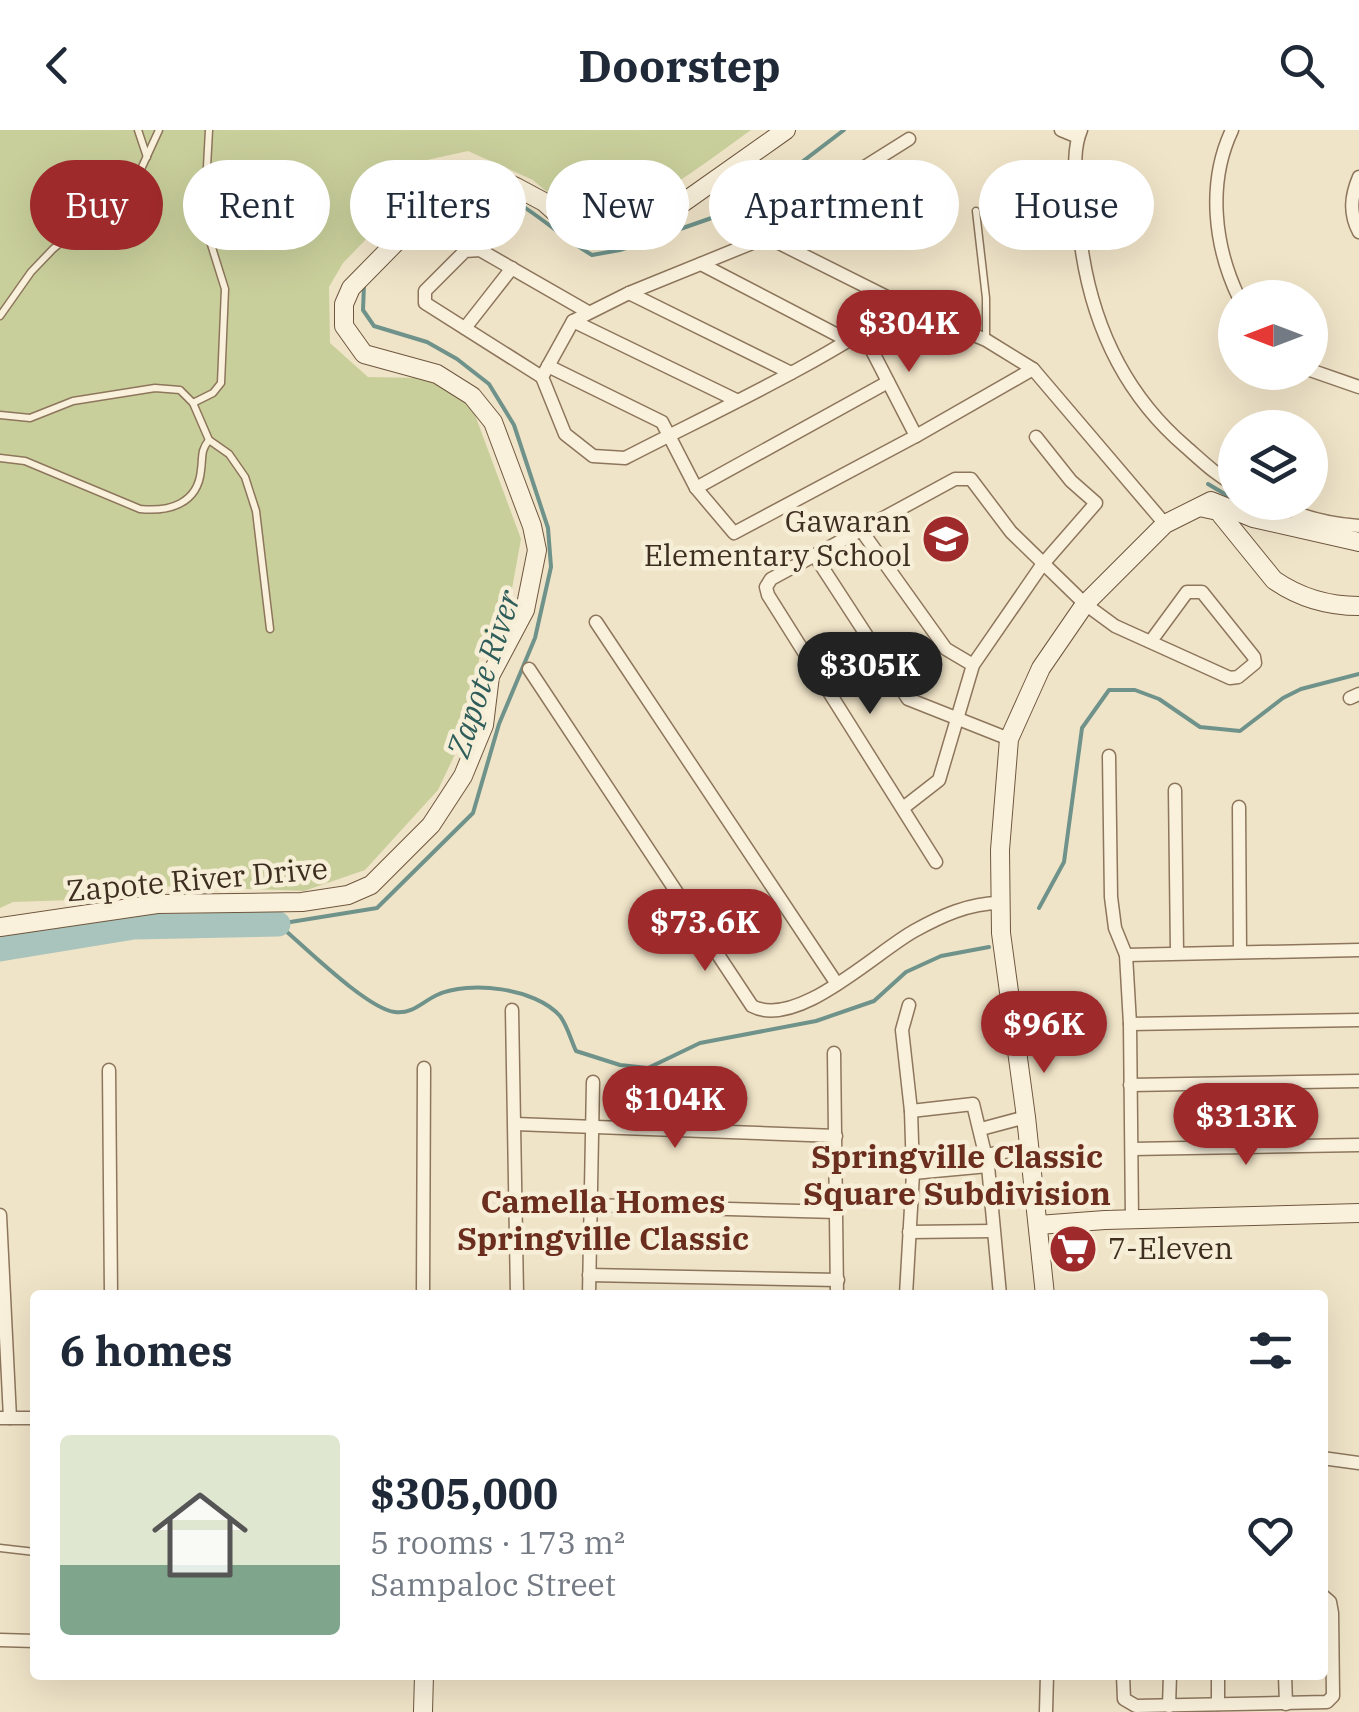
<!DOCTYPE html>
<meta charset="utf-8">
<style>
body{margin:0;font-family:"IBM Plex Serif",serif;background:#f2f2f3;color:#1f2937;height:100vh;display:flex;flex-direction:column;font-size:38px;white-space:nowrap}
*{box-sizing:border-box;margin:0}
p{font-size:32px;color:#747a83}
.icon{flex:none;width:55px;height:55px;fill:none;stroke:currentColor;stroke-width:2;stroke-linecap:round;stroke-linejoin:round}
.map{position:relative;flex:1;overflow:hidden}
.panel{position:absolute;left:30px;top:1160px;width:1298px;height:390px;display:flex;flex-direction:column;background:#fff;border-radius:10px;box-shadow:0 10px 40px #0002}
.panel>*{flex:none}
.banner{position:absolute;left:30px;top:30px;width:1300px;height:90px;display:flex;gap:20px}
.needle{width:65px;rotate:270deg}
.buttons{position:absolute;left:1218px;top:150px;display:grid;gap:20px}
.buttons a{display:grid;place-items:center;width:110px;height:110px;border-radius:50%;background:#fff;box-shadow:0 10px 40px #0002;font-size:50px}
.price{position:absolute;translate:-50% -85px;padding:0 22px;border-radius:35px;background:#9e2a2b;color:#fff;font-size:32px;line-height:65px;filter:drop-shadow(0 2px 5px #0008)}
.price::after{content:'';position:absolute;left:50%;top:60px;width:30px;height:22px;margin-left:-15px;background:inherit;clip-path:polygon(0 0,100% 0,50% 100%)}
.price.selected{background:#222;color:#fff}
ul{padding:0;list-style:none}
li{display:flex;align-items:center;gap:30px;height:250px;padding:0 30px}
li+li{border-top:2px solid #e0e1e3}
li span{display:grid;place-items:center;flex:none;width:280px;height:200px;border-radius:10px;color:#555}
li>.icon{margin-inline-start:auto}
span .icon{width:120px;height:120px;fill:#fffc;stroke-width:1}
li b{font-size:42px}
h2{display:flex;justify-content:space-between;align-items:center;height:120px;padding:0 30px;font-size:42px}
.chip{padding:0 35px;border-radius:45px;background:#fff;box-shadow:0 10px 40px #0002;font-size:35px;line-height:90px}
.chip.selected{background:#9e2a2b;color:#fff}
header{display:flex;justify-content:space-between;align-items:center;height:130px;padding:0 30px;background:#fff;font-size:45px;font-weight:700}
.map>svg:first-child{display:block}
.green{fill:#c9cf9b}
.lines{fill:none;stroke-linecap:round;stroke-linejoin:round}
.stream{stroke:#6f938a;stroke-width:4}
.river{stroke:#a9c4bc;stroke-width:25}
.lane-casing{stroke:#8d765c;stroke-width:9}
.street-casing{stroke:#8d765c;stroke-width:15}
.secondary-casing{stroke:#6f573f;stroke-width:20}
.lane{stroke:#faf1dc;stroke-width:6}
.street{stroke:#faf1dc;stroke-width:12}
.secondary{stroke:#faf1dc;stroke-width:18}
.labels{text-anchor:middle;stroke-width:9;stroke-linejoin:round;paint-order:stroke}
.poi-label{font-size:30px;fill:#3d2e20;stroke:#f7eed8;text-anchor:end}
.street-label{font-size:30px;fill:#3d2e20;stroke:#f7eed8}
.water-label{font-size:32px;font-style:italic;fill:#2f5d5a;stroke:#f7eed8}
.neighbourhood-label{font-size:32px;font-weight:bold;fill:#6b2e1e;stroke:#f7eed8}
</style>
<header><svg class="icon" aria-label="back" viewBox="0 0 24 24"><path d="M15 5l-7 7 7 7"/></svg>Doorstep<svg class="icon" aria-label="search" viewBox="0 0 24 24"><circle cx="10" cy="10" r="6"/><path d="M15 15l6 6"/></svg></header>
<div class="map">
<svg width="1359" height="1582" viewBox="0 0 1359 1582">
<rect width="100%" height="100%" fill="#f0e4c8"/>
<path class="green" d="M0,0H751C699,37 651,78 587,90L579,89L533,50L468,21L427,30L404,70L343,133L329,157L330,213L368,247L424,248L471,274L521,409L509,475L479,529L476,580L438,660L365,740L304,761L171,756L73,770L13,772L0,778Z"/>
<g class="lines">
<g class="stream">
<path d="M422,94L463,52C514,58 549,100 592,125L620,120L743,77L844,0"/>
<polyline points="1208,354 1235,370"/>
<polyline points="1039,778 1064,732 1082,598 1109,560 1135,560 1159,569 1200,597 1240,601 1283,568 1301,559 1359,544"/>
<polyline points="278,794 377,778 473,683 499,594 535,508 551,437 548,398 514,295 489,254 457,229 427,212 374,196 363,180 364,155"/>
<path d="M279,795C304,816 367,879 395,882C413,884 422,872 437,865C469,850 536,858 560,886C567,895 571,910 576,921L620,935L648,938L700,913L816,891L874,871L906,842L941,826L989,817"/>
</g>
<polyline class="river" points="0,819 134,797 278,794"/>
<g class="lane-casing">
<g id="lane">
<polyline points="138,0 147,27"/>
<polyline points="209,0 204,92 225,159 221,253 213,263 193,273 209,310 229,324 245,347 256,381 270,499"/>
<polyline points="976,81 986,168 986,209"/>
<polyline points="0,186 31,142 53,119 136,50 159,0"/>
<polyline points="0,285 30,288 73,271 155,258 180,260 193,273"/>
<path d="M0,328L25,331L140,379C169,382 198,374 201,340C203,327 200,321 209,310"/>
<polyline points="0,1418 35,1422"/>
</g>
</g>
<g class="street-casing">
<g id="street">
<polyline points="1061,0 1078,7"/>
<path d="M1081,0C1072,21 1076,47 1077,69C1081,165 1111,253 1186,317C1202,331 1216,345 1235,355"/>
<path d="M1232,0C1207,53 1214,116 1239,168"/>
<path d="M1359,47C1351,66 1349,83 1359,102"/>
<polyline points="767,107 903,175 986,210 1033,239 1165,394"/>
<polyline points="701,134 847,210"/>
<polyline points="629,163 791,243"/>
<path d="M903,175C816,236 718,280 625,328L593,326L565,304L542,247L573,191L629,163L767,107L815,68L909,9"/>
<polyline points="573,191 736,270"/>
<polyline points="465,198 512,138"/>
<polyline points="863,203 916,306"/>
<polyline points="548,236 662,292 696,358 734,403 916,306 1033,239"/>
<polyline points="1310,240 1359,257"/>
<polyline points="542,247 425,173 425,161 465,121 480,120 588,182"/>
<polyline points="696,358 888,252"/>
<path d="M1271,372C1298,386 1329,394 1359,396"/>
<polyline points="861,400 946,519 973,535"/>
<polyline points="815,426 908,569 1009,609"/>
<polyline points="596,492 837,854"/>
<path d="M529,539L752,876C797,900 876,822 914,801C941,786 969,773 1000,773"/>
<polyline points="1350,568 1359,564"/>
<polyline points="1109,626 1111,767 1115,798 1126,825 1130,894 1132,1090"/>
<polyline points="1175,660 1177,823"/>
<polyline points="1239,677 1240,822"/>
<polyline points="903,678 939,650 973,535 1042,435 1096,373 1071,351 1036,307"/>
<polyline points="936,732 768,465 766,457 771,449 955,349 971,349 1011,402 1085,474 1115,496 1230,548 1238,547 1255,533 1254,527 1202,462 1187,462 1151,511"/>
<polyline points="1126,825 1359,820"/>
<polyline points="512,880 517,1165"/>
<polyline points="1130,894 1359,890"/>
<polyline points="834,923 837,1165"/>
<polyline points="109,940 111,1165"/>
<polyline points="1130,955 1359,951"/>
<polyline points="911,981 973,974 988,1036 1000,1165"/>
<polyline points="515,994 836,1006"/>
<polyline points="981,999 1026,987"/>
<polyline points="1132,1019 1359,1015"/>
<polyline points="985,1025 1029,1018"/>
<polyline points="913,1043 988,1036"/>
<polyline points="589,1075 837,1082"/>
<polyline points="0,1085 10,1288"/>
<polyline points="909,1102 993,1101"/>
<polyline points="589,1145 838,1150"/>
<polyline points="423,1165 424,938"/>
<polyline points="589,1165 593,952"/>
<polyline points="906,1165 913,1043 911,981 902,900 909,875"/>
<polyline points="0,1288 35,1288"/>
<polyline points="1322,1328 1359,1333"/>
<polyline points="0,1510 35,1511"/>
<polyline points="1123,1545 1124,1569 1136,1576 1327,1572 1333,1566 1332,1483 1330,1472 1322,1465"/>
<polyline points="1285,1545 1286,1574"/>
<polyline points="1218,1574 1218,1545"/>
<polyline points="1169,1576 1170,1545"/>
<polyline points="1046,1582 1047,1545"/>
</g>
</g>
<g class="secondary-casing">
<g id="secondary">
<path d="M1204,378L1218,381L1274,450C1300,468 1328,476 1359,476"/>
<polyline points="0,797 157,774 302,772 348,765 371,755 431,695 463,646 484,595 490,546 525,480 537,420 532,396 493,292 472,266 437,244 364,224 344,196 344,174 351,158 409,99 440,52 456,42 477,40 516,57 544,72 582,106 606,109 667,84 786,0"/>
<polyline points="1038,1095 1105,1090 1359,1083"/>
<polyline points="1045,1165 1026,987 1001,803 1000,720 1009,609 1041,538 1085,474 1165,394 1211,371 1253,388 1359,412"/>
<polyline points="423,1582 424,1545"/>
</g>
</g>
<use href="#lane" class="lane"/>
<use href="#street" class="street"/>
<use href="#secondary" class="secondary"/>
</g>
<defs>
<g id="school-disc" transform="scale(2.5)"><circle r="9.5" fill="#9e2a2b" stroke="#f7eed8"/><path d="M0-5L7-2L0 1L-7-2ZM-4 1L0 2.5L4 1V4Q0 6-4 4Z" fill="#fff"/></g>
<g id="supermarket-disc" transform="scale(2.5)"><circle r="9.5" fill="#9e2a2b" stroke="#f7eed8"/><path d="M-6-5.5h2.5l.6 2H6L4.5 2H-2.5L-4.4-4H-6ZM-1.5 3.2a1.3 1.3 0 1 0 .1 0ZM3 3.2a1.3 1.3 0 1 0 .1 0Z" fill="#fff"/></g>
</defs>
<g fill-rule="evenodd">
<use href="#school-disc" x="946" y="409"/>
<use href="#supermarket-disc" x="1073" y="1119"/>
</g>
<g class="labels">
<g class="poi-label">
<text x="911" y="402">Gawaran<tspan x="911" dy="34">Elementary School</tspan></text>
<text x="1108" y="1129" text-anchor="start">7-Eleven</text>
</g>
<g class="street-label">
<text transform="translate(197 750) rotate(-5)" y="10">Zapote River Drive</text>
</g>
<g class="water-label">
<text transform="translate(484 544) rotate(-72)" y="11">Zapote River</text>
</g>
<g class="neighbourhood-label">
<text x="957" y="1038">Springville Classic<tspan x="957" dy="37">Square Subdivision</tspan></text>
<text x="603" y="1083">Camella Homes<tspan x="603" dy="37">Springville Classic</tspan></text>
</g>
</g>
</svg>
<div class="buttons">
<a><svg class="needle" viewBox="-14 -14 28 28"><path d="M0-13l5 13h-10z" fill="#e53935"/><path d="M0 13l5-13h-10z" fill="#747a83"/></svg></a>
<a><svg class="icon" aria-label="layers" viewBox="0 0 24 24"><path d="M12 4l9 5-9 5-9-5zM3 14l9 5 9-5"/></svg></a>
</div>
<b class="price" style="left:909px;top:245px">$304K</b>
<b class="price selected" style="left:870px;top:587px">$305K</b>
<b class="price" style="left:705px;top:844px">$73.6K</b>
<b class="price" style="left:1044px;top:946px">$96K</b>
<b class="price" style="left:675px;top:1021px">$104K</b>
<b class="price" style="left:1246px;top:1038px">$313K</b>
<div class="banner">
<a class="chip selected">Buy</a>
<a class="chip">Rent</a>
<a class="chip">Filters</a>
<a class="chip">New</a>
<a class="chip">Apartment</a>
<a class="chip">House</a>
</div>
<section class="panel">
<h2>6 homes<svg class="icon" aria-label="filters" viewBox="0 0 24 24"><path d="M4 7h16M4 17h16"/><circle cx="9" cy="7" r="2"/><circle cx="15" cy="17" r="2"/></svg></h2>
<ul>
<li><span style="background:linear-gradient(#dfe7d0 65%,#7fa58c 0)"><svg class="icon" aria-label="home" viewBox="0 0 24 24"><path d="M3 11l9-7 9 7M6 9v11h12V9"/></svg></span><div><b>$305,000</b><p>5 rooms · 173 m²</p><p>Sampaloc Street</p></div><svg class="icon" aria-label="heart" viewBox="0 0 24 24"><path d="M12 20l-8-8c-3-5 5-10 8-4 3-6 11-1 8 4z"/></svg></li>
</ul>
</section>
</div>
